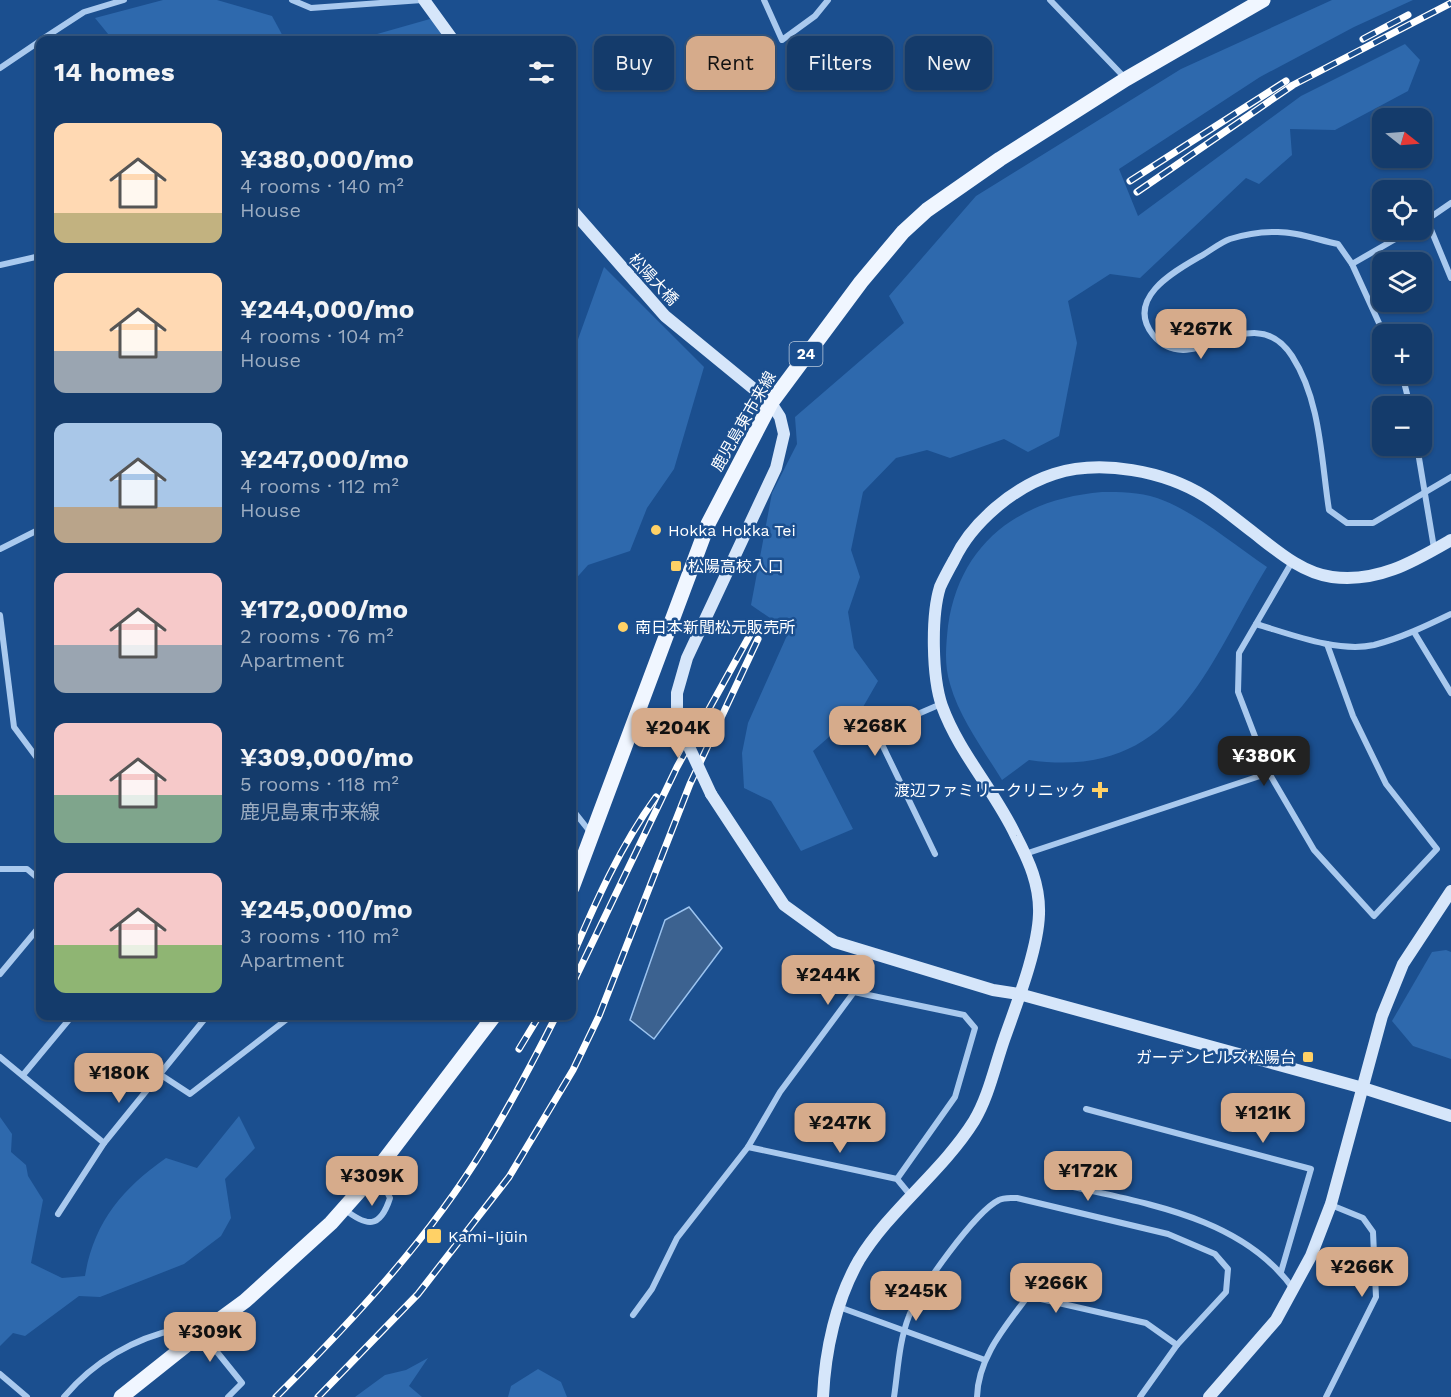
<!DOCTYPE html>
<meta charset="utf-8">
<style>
body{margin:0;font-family:"Work Sans","Noto Sans JP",sans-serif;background:#214673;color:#f1f3f6;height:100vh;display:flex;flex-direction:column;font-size:22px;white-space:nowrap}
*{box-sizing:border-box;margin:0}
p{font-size:20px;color:#9dadc1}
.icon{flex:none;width:33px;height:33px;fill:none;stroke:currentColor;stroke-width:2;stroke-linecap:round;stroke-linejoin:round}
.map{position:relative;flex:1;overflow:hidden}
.sheet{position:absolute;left:36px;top:36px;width:540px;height:984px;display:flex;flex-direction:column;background:#143b6b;border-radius:12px;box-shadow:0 2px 4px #0004,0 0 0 2px #33557e}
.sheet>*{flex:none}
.banner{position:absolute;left:594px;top:36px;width:570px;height:54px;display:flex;gap:12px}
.needle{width:39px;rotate:107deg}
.controls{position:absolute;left:1372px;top:108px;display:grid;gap:12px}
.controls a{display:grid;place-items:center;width:60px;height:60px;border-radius:12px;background:#143b6b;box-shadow:0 2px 4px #0004,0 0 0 2px #33557e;font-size:30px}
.price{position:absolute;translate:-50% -51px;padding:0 14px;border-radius:12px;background:#d6ab8b;color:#111;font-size:20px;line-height:39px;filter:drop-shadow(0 2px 3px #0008)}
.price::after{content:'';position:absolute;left:50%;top:36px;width:18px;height:14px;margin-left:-9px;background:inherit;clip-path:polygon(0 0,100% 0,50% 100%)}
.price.active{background:#222;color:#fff}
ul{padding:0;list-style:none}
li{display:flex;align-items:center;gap:18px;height:150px;padding:0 18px}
li span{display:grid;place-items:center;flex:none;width:168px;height:120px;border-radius:12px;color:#555}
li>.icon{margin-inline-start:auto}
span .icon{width:72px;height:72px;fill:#fffc;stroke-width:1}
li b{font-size:26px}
h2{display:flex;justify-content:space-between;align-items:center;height:72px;padding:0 18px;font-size:26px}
.pill{padding:0 21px;border-radius:12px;background:#143b6b;box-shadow:0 2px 4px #0004,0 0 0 2px #33557e;font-size:21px;line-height:54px}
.pill.active{background:#d6ab8b;color:#111}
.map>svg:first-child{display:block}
.green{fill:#2e69ad}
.water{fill:#3c6290;stroke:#9cc4f0;stroke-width:1.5}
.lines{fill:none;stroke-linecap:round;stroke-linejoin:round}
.street{stroke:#a9c9ee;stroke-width:6}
.secondary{stroke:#d6e6fa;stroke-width:12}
.primary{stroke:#f0f6ff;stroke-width:15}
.rail-casing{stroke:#fff;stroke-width:7}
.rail{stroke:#1b4f8f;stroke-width:4.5;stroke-dasharray:14;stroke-linecap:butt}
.secondary-bridge{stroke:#d6e6fa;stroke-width:12}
.poi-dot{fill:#ffd166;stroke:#1b4f8f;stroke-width:2}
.labels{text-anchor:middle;stroke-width:5;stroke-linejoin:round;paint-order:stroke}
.shield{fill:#1b4f8f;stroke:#bbcadd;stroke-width:1.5}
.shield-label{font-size:15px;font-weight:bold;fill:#fff}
.street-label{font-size:16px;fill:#fff;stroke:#1b4f8f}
.poi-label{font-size:16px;fill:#fff;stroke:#1b4f8f;text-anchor:start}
</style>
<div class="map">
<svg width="1451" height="1397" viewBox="0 0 1451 1397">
<rect width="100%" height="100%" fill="#1b4f8f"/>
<g class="green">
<polygon points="163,0 217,0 272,16 285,40 113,40 95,18"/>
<polygon points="1332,0 1413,0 1354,27 1260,77 1119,169 1138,216 1301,96 1405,44 1420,60 1408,91 1335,130 1290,129 1292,155 1259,184 1246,178 1140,278 1110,274 1068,301 1077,343 1059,436 1028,452 1004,439 950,458 927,450 896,458 863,492 851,550 860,577 848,612 854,648 878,681 863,707 813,751 853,829 801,851 771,801 744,788 742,753 748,723 789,631 751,605 772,493 797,444 795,417 904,323 889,296 976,196 1181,69"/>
<polygon points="437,17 448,40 356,40"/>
<polygon points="604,267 704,367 674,469 647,508 630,551 588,565 572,583 572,356"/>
<path d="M1102,492C1120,492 1139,492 1157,498C1195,511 1234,545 1267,567C1205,669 1174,781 1029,760L1002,780C983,749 960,719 950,684C944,665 946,645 948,626C960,542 1020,499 1102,492Z"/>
<polygon points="1446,950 1451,952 1451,1059 1413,1046 1392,1021 1432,952"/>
<path d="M239,1116L255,1148L225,1179L231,1218L221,1236L184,1264L100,1297L79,1296L25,1336L13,1333L0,1346V1117L12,1134L11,1152L26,1165L28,1176L43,1200L31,1263L62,1278L85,1276C94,1222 122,1189 166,1158L197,1168Z"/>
<polygon points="428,1358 409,1386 422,1397 355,1397 385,1375 406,1370"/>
<polygon points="538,1369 561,1382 567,1397 508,1397 511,1386"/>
</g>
<polygon class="water" points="689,907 722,948 654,1039 630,1020 665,920"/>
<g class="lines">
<g class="street">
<polyline points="292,0 311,8 422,0"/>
<polyline points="764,0 782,40 815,16 828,0"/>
<polyline points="1050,0 1126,79"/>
<polyline points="41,40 84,12 124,0"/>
<polyline points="0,68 40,41"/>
<polyline points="1427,220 1451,278"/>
<polyline points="1422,223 1451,203"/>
<polyline points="1352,264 1411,230"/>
<polyline points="0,265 40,256"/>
<path d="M1384,334L1352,264L1338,244C1318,240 1295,231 1275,232C1262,232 1243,235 1230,239C1219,243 1209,252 1199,257C1173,272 1125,299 1153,335C1192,383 1251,294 1292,356C1321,401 1321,459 1329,510L1347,523H1373L1451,477"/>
<polyline points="1402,374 1410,406"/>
<polyline points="1417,446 1434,548"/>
<polyline points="0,549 40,529"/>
<polyline points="0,615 14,727 40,762"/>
<path d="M1256,624C1290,634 1338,653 1374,645C1401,638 1426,626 1451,614"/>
<polyline points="1414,632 1451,693"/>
<polyline points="1269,773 1314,850 1374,916 1437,849 1386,784 1353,716 1327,644"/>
<polyline points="572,809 591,833"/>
<polyline points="935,854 876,732 941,704"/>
<polyline points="1025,854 1269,773 1238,692 1239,653 1292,562"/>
<polyline points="0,869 27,869 40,880"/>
<polyline points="0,974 40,926"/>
<polyline points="476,1016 487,1024"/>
<polyline points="0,1057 104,1143"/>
<polyline points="158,1073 190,1094 291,1016"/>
<polyline points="23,1075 72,1016"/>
<polyline points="1086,1109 1311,1169 1281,1272"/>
<polyline points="748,1147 897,1179 911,1196"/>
<path d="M1069,1186C1148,1204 1244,1218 1294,1290"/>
<path d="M344,1209C367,1227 380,1229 390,1198L386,1190L371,1179"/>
<polyline points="58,1214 104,1143 207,1016"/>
<polyline points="839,1307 985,1360"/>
<polyline points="633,1315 652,1289 677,1238 748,1147 780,1092 854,992 964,1015 975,1028 955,1097 897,1179"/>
<polyline points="204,1331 209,1342 242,1383 228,1397"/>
<polyline points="0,1374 27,1397"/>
<path d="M64,1397C93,1362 134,1338 178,1329L187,1343"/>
<path d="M894,1397C898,1370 899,1341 909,1316C918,1291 976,1211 999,1200C1004,1197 1011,1198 1017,1198L1168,1234L1215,1254L1228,1269L1226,1292L1177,1345L1140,1397"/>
<path d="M977,1397C978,1357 1006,1326 1028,1296L1146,1323L1177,1345"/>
<polyline points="1326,1397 1376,1297 1373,1232 1363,1218 1331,1205"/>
</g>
<g class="secondary">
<polyline points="424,0 453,40"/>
<polyline points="572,210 665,316 771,403 780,417 784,434 776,468 687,658 677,693 677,712"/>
<polyline points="711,794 784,905 835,942 993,990 1019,994 1363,1088 1451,1116"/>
<path d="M823,1397C825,1351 836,1300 859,1260C890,1209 942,1172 974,1121C989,1096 995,1065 1005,1037C1017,1003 1038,949 1039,914C1040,885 1029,861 1016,836C995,791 959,753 942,706C932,677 931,616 940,587C944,578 949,569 954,560C972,522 1014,487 1054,474C1101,459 1165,471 1206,497C1223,508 1238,521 1254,533C1277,551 1302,573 1332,577C1378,583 1413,562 1451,540"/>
<polyline points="1209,1397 1276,1320 1311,1256 1331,1204 1382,1016 1403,964 1451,891"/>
</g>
<g class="primary">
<polyline points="572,888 708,524 771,403 861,282 903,232 927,210 1000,159 1126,79 1263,0"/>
<polyline points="121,1397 204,1331 245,1301 331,1223 370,1179 494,1016"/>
</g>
<g class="rail-casing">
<g id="rail">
<polyline points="1363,39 1408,15"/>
<polyline points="1130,181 1286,81"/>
<polyline points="1137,192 1293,85 1451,3"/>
<path d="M572,957C596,901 620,847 656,797"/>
<polyline points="572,985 677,767 751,633"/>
<polyline points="519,1049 539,1016"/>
<path d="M276,1397C352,1321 428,1240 484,1148C510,1105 534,1060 556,1016"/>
<polyline points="318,1397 418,1294 509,1177 573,1070 599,1016 690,784 758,639"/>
</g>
</g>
<use href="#rail" class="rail"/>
<polyline class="secondary-bridge" points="677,712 684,736 711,794"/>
</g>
<g class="poi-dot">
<circle cx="656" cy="530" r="6"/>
<rect x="670" y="560" width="12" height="12" rx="3"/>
<circle cx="623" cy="627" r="6"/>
<path d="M1097 781h6v6h6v6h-6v6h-6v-6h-6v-6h6z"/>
<rect x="1302" y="1051" width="12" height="12" rx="3"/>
<rect x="426" y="1228" width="16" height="16" rx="3"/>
</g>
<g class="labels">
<rect class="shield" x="789.5" y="342" width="33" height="24" rx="4.5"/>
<g class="shield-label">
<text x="806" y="359">24</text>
</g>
<g class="street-label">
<text transform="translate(654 279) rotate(47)" y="6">松陽大橋</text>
<text transform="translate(743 421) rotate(-60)" y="6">鹿児島東市来線</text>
</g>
<g class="poi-label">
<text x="668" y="536">Hokka Hokka Tei</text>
<text x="688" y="572">松陽高校入口</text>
<text x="635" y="633">南日本新聞松元販売所</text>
<text x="1086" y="796" text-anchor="end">渡辺ファミリークリニック</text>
<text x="1296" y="1063" text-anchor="end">ガーデンヒルズ松陽台</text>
<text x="448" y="1242">Kami-Ijūin</text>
</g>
</g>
</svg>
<div class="controls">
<a><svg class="needle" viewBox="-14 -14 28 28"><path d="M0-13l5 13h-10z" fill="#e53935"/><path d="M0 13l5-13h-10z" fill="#9dadc1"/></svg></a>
<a><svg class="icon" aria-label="locate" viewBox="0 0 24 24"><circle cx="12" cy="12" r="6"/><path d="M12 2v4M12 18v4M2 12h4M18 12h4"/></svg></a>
<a><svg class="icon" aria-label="layers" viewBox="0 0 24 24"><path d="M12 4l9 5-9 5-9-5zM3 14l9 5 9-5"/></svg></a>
<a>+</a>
<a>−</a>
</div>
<b class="price" style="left:1201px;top:360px">¥267K</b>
<b class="price" style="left:875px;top:757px">¥268K</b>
<b class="price" style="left:678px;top:759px">¥204K</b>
<b class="price active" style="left:1264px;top:787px">¥380K</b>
<b class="price" style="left:828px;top:1006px">¥244K</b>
<b class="price" style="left:119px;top:1104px">¥180K</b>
<b class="price" style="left:1263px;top:1144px">¥121K</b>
<b class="price" style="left:840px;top:1154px">¥247K</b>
<b class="price" style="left:1088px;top:1202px">¥172K</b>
<b class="price" style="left:372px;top:1207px">¥309K</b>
<b class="price" style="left:1362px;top:1298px">¥266K</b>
<b class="price" style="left:1056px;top:1314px">¥266K</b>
<b class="price" style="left:916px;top:1322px">¥245K</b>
<b class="price" style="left:210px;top:1363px">¥309K</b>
<div class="banner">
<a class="pill">Buy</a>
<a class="pill active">Rent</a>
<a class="pill">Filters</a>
<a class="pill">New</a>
</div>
<section class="sheet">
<h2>14 homes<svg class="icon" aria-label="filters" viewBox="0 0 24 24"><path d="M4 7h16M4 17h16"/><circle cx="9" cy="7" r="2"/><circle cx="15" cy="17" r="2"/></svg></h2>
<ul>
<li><span style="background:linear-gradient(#ffd9b3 75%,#c2b280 0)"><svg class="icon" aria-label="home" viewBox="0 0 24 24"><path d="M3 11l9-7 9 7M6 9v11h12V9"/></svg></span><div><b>¥380,000/mo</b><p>4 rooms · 140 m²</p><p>House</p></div></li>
<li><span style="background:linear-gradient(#ffd9b3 65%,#9aa5b1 0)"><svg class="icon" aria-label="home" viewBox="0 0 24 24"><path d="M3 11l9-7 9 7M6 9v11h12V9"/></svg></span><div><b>¥244,000/mo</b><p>4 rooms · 104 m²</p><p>House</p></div></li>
<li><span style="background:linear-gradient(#a9c7e8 70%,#b9a48a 0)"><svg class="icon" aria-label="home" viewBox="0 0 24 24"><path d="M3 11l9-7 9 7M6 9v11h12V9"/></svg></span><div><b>¥247,000/mo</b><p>4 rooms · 112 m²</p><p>House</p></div></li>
<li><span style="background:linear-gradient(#f6c9c9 60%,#9aa5b1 0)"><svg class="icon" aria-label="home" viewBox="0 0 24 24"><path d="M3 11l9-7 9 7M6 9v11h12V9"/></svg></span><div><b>¥172,000/mo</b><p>2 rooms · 76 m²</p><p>Apartment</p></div></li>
<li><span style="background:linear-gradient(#f6c9c9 60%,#7fa58c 0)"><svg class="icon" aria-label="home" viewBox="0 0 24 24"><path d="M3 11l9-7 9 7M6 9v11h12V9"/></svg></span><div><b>¥309,000/mo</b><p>5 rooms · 118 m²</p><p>鹿児島東市来線</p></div></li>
<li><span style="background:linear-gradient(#f6c9c9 60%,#8fb573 0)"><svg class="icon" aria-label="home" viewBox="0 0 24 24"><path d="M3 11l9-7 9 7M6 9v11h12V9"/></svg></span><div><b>¥245,000/mo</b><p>3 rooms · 110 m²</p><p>Apartment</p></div></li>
</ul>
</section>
</div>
